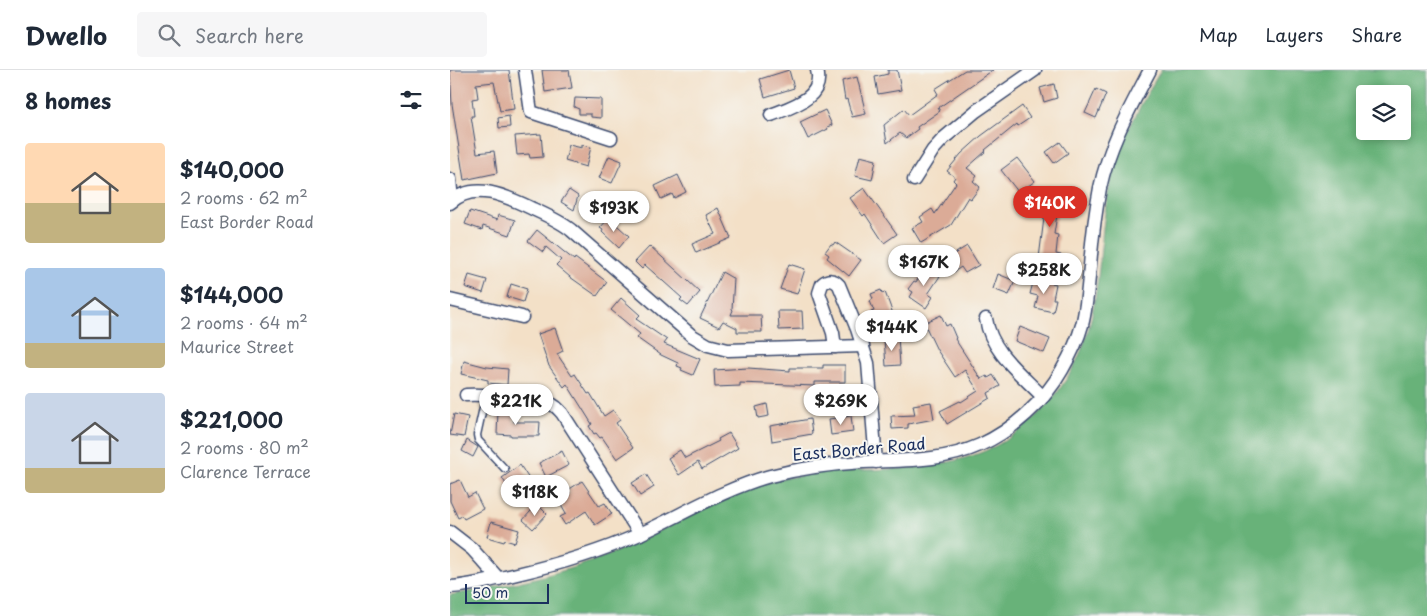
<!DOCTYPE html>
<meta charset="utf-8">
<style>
body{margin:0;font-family:"Playpen Sans",sans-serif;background:#f6f6f7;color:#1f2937;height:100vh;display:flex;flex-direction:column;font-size:19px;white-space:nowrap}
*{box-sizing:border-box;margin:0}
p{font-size:16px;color:#747a83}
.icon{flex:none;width:28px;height:28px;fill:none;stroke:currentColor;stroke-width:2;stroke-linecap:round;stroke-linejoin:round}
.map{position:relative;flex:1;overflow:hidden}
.sheet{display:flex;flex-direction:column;background:#fff;width:450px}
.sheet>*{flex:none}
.tools{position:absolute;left:906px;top:15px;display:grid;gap:10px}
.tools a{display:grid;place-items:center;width:55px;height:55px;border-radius:5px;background:#fff;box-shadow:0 2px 8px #0003;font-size:25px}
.scale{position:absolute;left:15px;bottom:12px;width:84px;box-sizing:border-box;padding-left:5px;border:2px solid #1b2f5e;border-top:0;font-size:14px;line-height:18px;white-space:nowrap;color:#1b2f5e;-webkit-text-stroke:4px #f6f6f2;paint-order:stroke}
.price{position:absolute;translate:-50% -42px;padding:0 11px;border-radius:18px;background:#fff;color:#222;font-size:16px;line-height:32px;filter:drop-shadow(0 1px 2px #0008)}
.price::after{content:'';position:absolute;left:50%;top:30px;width:15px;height:11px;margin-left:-8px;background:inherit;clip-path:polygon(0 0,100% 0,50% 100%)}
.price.active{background:#d93025;color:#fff}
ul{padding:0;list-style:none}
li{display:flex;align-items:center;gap:15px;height:125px;padding:0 25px}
li span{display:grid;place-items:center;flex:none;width:140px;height:100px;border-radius:5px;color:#555}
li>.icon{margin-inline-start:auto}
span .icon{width:60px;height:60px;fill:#fffc;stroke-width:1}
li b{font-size:21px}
h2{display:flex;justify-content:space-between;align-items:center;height:60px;padding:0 25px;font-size:21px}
header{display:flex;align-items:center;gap:30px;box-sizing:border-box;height:70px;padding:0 25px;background:#fff;border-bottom:1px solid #e0e1e3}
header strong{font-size:24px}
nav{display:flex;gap:28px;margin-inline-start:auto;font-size:18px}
.search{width:350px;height:45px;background:#f6f6f7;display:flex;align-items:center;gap:12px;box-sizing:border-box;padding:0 18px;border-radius:5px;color:#747a83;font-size:19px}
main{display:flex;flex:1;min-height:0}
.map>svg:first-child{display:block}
.forest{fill:#68b279;stroke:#42706c;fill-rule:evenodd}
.building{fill:#dbab97}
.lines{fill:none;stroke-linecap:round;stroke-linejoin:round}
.service-casing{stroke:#3b4a6e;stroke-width:9}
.minor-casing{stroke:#3b4a6e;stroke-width:15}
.service{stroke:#fff;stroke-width:6}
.minor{stroke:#fff;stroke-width:12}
.labels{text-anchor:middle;stroke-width:4;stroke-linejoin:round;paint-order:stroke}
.street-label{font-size:16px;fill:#1b2f5e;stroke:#f6f6f2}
</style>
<header>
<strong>Dwello</strong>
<div class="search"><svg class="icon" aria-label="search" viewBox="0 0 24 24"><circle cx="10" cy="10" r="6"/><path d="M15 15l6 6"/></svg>Search here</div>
<nav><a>Map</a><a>Layers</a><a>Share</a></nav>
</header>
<main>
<section class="sheet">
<h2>8 homes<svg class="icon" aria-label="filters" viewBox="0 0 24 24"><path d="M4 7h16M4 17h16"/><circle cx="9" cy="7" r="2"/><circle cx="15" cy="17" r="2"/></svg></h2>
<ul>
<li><span style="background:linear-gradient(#ffd9b3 60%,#c2b280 0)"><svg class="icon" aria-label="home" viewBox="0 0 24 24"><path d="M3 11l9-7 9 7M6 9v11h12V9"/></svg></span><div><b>$140,000</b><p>2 rooms · 62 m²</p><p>East Border Road</p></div></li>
<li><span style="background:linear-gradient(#a9c7e8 75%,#c2b280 0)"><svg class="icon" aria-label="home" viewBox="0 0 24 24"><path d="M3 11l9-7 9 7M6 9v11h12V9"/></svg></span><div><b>$144,000</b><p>2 rooms · 64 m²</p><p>Maurice Street</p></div></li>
<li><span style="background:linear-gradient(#c9d6e8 75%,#c2b280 0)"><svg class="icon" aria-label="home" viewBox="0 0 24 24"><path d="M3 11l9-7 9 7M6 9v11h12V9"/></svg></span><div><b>$221,000</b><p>2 rooms · 80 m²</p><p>Clarence Terrace</p></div></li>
</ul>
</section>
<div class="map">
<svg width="977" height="546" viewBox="0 0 977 546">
<rect width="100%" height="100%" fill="#f6f6f2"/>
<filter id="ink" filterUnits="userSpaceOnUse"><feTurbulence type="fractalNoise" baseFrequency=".02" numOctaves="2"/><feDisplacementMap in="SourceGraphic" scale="10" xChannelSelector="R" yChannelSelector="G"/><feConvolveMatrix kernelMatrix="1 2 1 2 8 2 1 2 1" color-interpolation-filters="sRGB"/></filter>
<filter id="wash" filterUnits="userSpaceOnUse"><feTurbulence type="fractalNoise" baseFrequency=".0096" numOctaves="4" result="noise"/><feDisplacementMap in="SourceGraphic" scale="20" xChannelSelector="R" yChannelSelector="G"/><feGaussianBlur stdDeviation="1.12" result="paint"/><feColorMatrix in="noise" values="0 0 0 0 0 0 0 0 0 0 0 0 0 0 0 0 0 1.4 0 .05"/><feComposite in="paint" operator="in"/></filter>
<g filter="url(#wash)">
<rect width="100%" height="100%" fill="#f3e0c7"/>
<path class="forest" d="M711,0H977V546H0V525C59,515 125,502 178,476C229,452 279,420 334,408C339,407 344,407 349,406C361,404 372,400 383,399C393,399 403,400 413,400C452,399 491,397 527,384C566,370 599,339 620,303C654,246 646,177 660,114C669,73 690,35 711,0ZM915,24H952V61H915Z"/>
<g id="blocks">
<g class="building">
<polygon points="0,0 59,0 64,39 50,41 44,12 26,14 28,28 22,29 24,46 21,46 27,83 44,81 47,103 14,110 2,34"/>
<polygon points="92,0 119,0 122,18 95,22"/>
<polygon points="339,0 344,18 315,27 310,9"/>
<polygon points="438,0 447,0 451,20 428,24 425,7 438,4"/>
<polygon points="515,0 543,0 488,38 490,41 467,57 468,59 456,68 450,63 437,73 434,55 454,39 459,45 488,24 485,19"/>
<polygon points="407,7 416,44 402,47 397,29 395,30 392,11"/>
<polygon points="604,14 607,28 594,32 590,18"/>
<polygon points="646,19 656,24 646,48 635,43"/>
<polygon points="125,28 151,29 151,48 141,47 141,44 129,44 129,39 124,37"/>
<polygon points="572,36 580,48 568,56 567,54 535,80 536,81 517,98 527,106 523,111 530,117 521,129 518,127 501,155 471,173 462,158 473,152 470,147 482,139 485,144 506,113 503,110 505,107 497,101 511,84 531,66"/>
<polygon points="375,40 382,55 377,57 378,59 358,69 350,52"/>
<polygon points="59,46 60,57 49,58 48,48"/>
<polygon points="91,64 93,87 80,88 79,84 67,85 65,66"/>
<polygon points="610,72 618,83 604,93 596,82"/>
<polygon points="119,75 132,78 132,75 141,77 136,97 115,91"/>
<polygon points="159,86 172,91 162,113 149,108"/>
<polygon points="410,86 426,90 422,110 405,106"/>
<polygon points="567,88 585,111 569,123 551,100"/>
<polygon points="228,105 236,122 224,128 222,124 211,129 205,116"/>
<polygon points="596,116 615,119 613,132 609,132 604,164 608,165 606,184 611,185 609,199 588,196 594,148 591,147"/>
<polygon points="414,118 447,164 434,173 415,144 413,146 400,128"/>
<polygon points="119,120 128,126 124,140 111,132"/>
<polygon points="268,138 281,168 246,183 242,174 265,164 256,145"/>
<polygon points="20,141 47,150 48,145 65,150 60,165 33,156 32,160 15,154"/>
<polygon points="159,148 179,166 169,178 152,162 153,160 150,158"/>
<polygon points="87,160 124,190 125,188 157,212 147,226 120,207 106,195 111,190 96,177 93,182 78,171"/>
<polygon points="385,172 411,190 399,206 377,188 379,185 375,182 381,174 383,175"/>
<polygon points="200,176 250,222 238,236 230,230 232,228 195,195 192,199 185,192"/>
<polygon points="517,176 529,195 515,203 511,197 504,202 496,189"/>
<polygon points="339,194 355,199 347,224 330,219"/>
<polygon points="476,197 490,206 478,224 483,227 476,238 460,227 463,222 458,219 464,211 466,212"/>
<polygon points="272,202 284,209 282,239 283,240 281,245 311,245 312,262 287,262 287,258 273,251 269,257 250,248"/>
<polygon points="548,204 565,211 559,225 543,219"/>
<polygon points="19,205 37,210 33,223 15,217"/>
<polygon points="584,209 606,214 603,229 606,229 603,242 585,238 588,226 580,224"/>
<polygon points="61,214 77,219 73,232 57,227"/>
<polygon points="431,220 432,223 435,222 446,252 428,260 421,242 424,241 420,231 423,229 421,224"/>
<polygon points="171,228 190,245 186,249 217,270 214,274 250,289 243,305 231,300 232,298 227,296 228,293 211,285 187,268 190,264 161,240"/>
<polygon points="328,241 352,241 353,259 329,260"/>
<polygon points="491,245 496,256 500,254 506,268 505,269 531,309 537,306 538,308 543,305 550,316 538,323 540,328 497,354 490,341 510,331 511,332 528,321 515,300 505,307 487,280 474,253"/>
<polygon points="570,257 600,269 594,283 565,271"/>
<polygon points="105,258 113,281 107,284 122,306 125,304 138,324 140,323 154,346 163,340 170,350 166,353 183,378 167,389 152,367 150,368 146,363 144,364 139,356 142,354 117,314 114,317 99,296 88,264"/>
<polygon points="448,267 450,295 436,296 434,268"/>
<polygon points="14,291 37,297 58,299 57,315 38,313 38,310 11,304"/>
<polygon points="373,295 395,295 395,312 365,312 365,316 290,313 290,316 265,317 264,300 298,298 340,301 340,298 373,298"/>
<polygon points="481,332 484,349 458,354 458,358 442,359 441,346 465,345 463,335"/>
<polygon points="317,334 319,346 308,348 306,337"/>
<polygon points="48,341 64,342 64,352 90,352 89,366 61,366 61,365 47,364"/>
<polygon points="4,344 18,347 14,367 0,365"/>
<polygon points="401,346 403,362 381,365 379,349"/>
<polygon points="360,349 362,364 322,371 320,356"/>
<polygon points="279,363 288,378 252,399 248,392 229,405 218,388 230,380 235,388 269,371 268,369"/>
<polygon points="17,370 28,377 23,387 12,381"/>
<polygon points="112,381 119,395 96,407 89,393"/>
<polygon points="70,395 81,412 73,417 70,413 60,420 52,408"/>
<polygon points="196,404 204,417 190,426 182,413"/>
<polygon points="10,410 18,427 25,423 33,439 14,449 12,446 8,448 0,431 0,414"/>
<polygon points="132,411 149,436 155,433 162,444 145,455 136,441 115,455 110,447 116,444 108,430 120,423 118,420"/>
<polygon points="87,434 97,444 83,459 73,450"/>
<polygon points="41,452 69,460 65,473 55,470 54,472 37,467"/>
</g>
</g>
</g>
<g filter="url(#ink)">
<use href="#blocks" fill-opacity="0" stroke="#3b4a6e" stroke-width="1"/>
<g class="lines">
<g class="service-casing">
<polyline id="service" points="36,324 27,365 28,370 55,399"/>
</g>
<g class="minor-casing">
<g id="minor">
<polyline points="75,0 81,42 161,68"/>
<path d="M321,45C341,37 375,28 367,0"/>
<polyline points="0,109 1,120 0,131"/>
<polyline points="464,110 483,80 494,68 526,41 585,0"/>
<path d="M0,133C24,110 58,127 83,139C96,145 110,151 121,160L241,265L258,275L278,280L413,276"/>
<polyline points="0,230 72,247"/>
<path d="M536,249C541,282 571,304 593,327"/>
<path d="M385,277L383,263L369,223L372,214C378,209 384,209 389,215L407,259L418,293L426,392"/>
<path d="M16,325C32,324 90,328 103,335C107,337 109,340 112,343L190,464"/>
<polyline points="0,462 22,479 49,509"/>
<path d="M0,517C21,516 42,510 63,505C106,495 150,482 190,464C233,444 274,419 320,406C351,398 382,394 413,392C453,390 492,392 530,375C563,360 594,332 612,300C620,286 628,270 632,255C637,236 638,216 640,196C642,170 645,144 650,118C659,75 680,38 700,0"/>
</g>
</g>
<use href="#service" class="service"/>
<use href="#minor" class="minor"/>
</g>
</g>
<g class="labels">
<g class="street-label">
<text transform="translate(409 379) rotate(-5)" y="6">East Border Road</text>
</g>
</g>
</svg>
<div class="tools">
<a><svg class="icon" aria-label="layers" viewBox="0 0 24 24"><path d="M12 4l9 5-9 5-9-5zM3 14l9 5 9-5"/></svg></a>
</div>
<div class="scale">50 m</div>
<b class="price active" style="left:600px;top:158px">$140K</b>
<b class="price" style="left:164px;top:163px">$193K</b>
<b class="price" style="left:474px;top:217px">$167K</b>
<b class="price" style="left:594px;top:225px">$258K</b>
<b class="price" style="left:442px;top:282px">$144K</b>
<b class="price" style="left:66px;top:356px">$221K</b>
<b class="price" style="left:391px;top:356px">$269K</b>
<b class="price" style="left:85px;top:447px">$118K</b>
</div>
</main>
